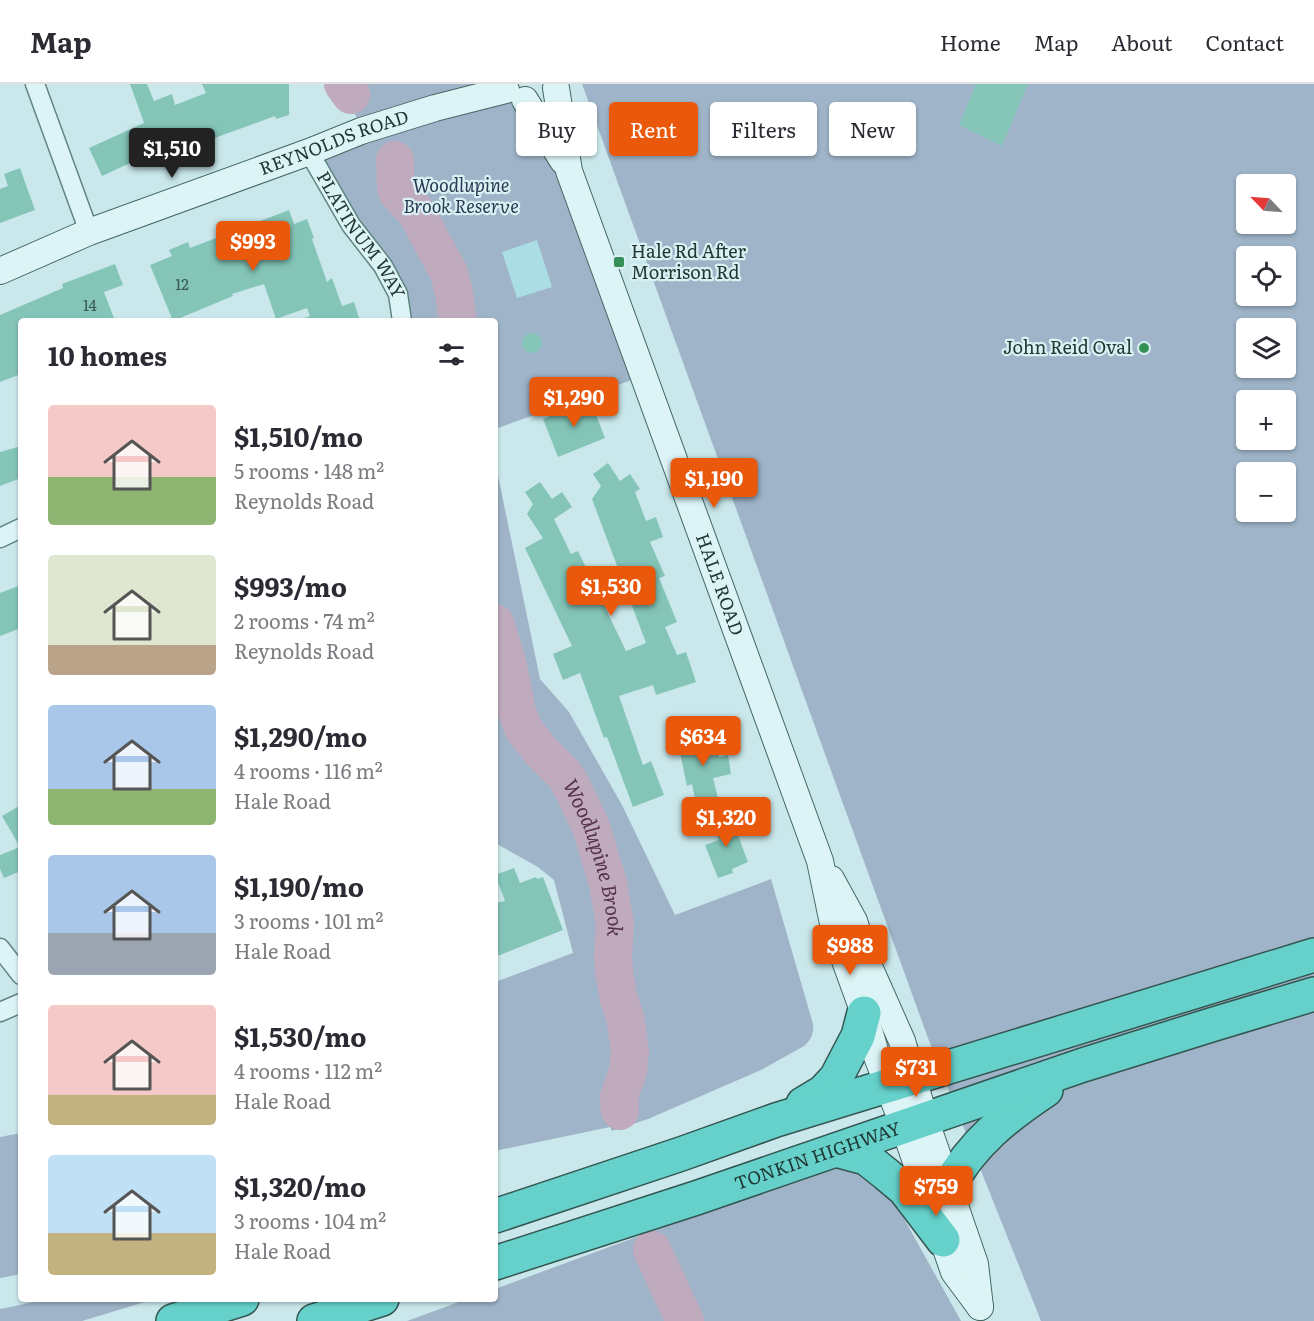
<!DOCTYPE html>
<meta charset="utf-8">
<style>
body{margin:0;font-family:Literata,serif;background:#f2f2f3;color:#2b2b33;height:100vh;display:flex;flex-direction:column;font-size:22px;white-space:nowrap}
*{box-sizing:border-box;margin:0}
p{font-size:20px;color:#7c7c81}
.icon{flex:none;width:33px;height:33px;fill:none;stroke:currentColor;stroke-width:2;stroke-linecap:round;stroke-linejoin:round}
.map{position:relative;flex:1;overflow:hidden}
.drawer{position:absolute;left:18px;top:234px;width:480px;height:984px;display:flex;flex-direction:column;background:#fff;border-radius:6px;box-shadow:0 2px 4px #0004}
.drawer>*{flex:none}
.hud{position:absolute;left:516px;top:18px;width:570px;height:54px;display:flex;gap:12px}
.needle{width:39px;rotate:295deg}
.fabs{position:absolute;left:1236px;top:90px;display:grid;gap:12px}
.fabs a{display:grid;place-items:center;width:60px;height:60px;border-radius:6px;background:#fff;box-shadow:0 2px 4px #0004;font-size:30px}
.price{position:absolute;translate:-50% -51px;padding:0 14px;border-radius:6px;background:#ea580c;color:#fff;font-size:20px;line-height:39px;filter:drop-shadow(0 2px 3px #0008)}
.price::after{content:'';position:absolute;left:50%;top:36px;width:18px;height:14px;margin-left:-9px;background:inherit;clip-path:polygon(0 0,100% 0,50% 100%)}
.price.on{background:#222;color:#fff}
ul{padding:0;list-style:none}
li{display:flex;align-items:center;gap:18px;height:150px;padding:0 30px}
li span{display:grid;place-items:center;flex:none;width:168px;height:120px;border-radius:6px;color:#555}
li>.icon{margin-inline-start:auto}
span .icon{width:72px;height:72px;fill:#fffc;stroke-width:1}
li b{font-size:26px}
h2{display:flex;justify-content:space-between;align-items:center;height:72px;padding:0 30px;font-size:26px}
.chip{padding:0 21px;border-radius:6px;background:#fff;box-shadow:0 2px 4px #0004;font-size:21px;line-height:54px}
.chip.on{background:#ea580c;color:#fff}
header{display:flex;align-items:center;gap:36px;box-sizing:border-box;height:84px;padding:0 30px;background:#fff;border-bottom:2px solid #e1e1e2}
header strong{font-size:28px}
nav{display:flex;gap:33px;margin-inline-start:auto;font-size:21px}
.map>svg:first-child{display:block}
.green{fill:#9fb4c8;fill-rule:evenodd}
.sand{fill:#abdde4}
.lines{fill:none;stroke-linecap:round;stroke-linejoin:round}
.river{stroke:#c0aabe;stroke-width:38}
.building{fill:#84c5b8}
.street-casing{stroke:#608683;stroke-width:21}
.secondary-casing{stroke:#436864;stroke-width:28}
.highway-casing{stroke:#345550;stroke-width:36}
.street{stroke:#ddf4f6;stroke-width:18}
.secondary{stroke:#ddf4f6;stroke-width:26}
.highway{stroke:#65d1ca;stroke-width:33}
.poi-dot{fill:#368f57;stroke:#d9f1f3;stroke-width:2}
.labels{text-anchor:middle;stroke-width:4.5;stroke-linejoin:round;paint-order:stroke}
.number-label{font-size:15px;fill:#3a5b56}
.street-label{font-size:18px;fill:#223835;stroke:#d9f1f3}
.park-label{font-size:18px;font-style:italic;fill:#2b3953;stroke:#d9f1f3}
.poi-label{font-size:18px;fill:#223835;stroke:#d9f1f3;text-anchor:start}
.water-label{font-size:20px;font-style:italic;fill:#56334b;stroke:#d9f1f3}
</style>
<header>
<strong>Map</strong>
<nav><a>Home</a><a>Map</a><a>About</a><a>Contact</a></nav>
</header>
<div class="map">
<svg width="1314" height="1237" viewBox="0 0 1314 1237">
<rect width="100%" height="100%" fill="#cae8eb"/>
<g class="green">
<polygon points="345,0 501,0 569,87 643,292 495,345 495,237 402,237 398,210 309,68 361,47"/>
<path d="M582,0H1314V1237H1041L928,954ZM1246,100H1286V140H1246ZM1246,172H1286V212H1246ZM1246,244H1286V284H1246ZM1246,316H1286V356H1246ZM1246,388H1286V428H1246Z"/>
<path d="M495,377L540,595L569,628L622,721L675,831L771,795L813,940C814,950 811,956 804,962L761,986L648,1035L612,1047L610,1043L495,1067V898L573,869L554,796L538,783L495,759Z"/>
<polygon points="21,1049 21,1190 0,1194 0,1053"/>
<polygon points="834,1083 854,1084 892,1113 961,1237 407,1237 467,1215 495,1215 495,1205 813,1088"/>
<polygon points="49,1215 155,1215 82,1237 0,1237 0,1225"/>
</g>
<polygon class="sand" points="537,156 552,203 517,214 502,168"/>
<g class="lines">
<g class="river">
<polyline points="343,0 351,11"/>
<polyline points="395,76 396,104 398,109 416,128 449,189 454,209 458,237"/>
<path id="s1" d="M495,539L507,577L517,628L524,646L541,667L564,690L572,703L591,743L608,799L615,840L613,871L614,888L619,916L625,933L630,968L628,987L619,1013L620,1027"/>
<polyline points="652,1166 685,1237"/>
</g>
</g>
<g class="building">
<polygon points="130,0 147,0 154,17 172,10 175,21 206,9 202,0 289,0 289,31 276,35 275,32 198,60 203,75 181,83 175,67 156,74 154,68 102,92 89,64 144,39"/>
<polygon points="976,0 1028,0 1002,62 959,41"/>
<polygon points="20,84 35,126 0,139 0,105 8,102 4,90"/>
<polygon points="289,126 294,140 307,135 314,154 312,155 327,198 332,194 342,222 354,218 360,237 306,237 305,234 310,232 307,224 276,235 264,200 232,210 233,212 173,237 150,181 172,172 169,166 188,158 190,164"/>
<polygon points="115,180 123,201 104,208 115,237 21,237 21,290 0,298 0,231 63,204 62,200"/>
<circle cx="532" cy="259" r="10"/>
<polygon points="590,315 605,354 558,373 543,335"/>
<polygon points="21,362 21,394 0,402 0,368"/>
<polygon points="608,379 620,397 630,390 640,405 635,408 646,437 656,433 663,453 650,458 665,492 659,494 677,538 665,543 677,571 686,568 696,598 656,611 653,601 619,612 643,681 651,677 664,711 633,723 607,653 604,654 580,589 563,596 553,570 572,562 525,464 543,454 527,430 533,420 525,408 540,398 552,415 562,408 572,423 554,435 571,470 578,467 626,567 646,559 592,415 601,402 593,390"/>
<polygon points="21,501 21,544 0,552 0,509"/>
<polygon points="715,652 719,673 728,671 731,690 713,694 718,714 696,719 692,700 687,702 678,659"/>
<polygon points="21,721 21,787 4,794 0,785 0,771 20,763 2,732"/>
<polygon points="730,730 748,778 732,785 733,789 718,794 705,761 719,756 711,738"/>
<polygon points="514,784 520,799 536,793 537,795 543,793 563,846 495,873 495,819 505,817 495,791"/>
</g>
<g class="lines">
<g class="street-casing">
<g id="street">
<polyline points="35,0 89,148"/>
<path id="s2" d="M309,68L351,141L383,182L398,210L402,237"/>
<polyline points="0,454 21,444"/>
<polyline points="0,864 21,891"/>
<polyline points="0,928 21,919"/>
</g>
</g>
<g class="secondary-casing">
<g id="secondary">
<path id="s3" d="M556,4L569,87L820,777L835,849L864,929L876,970L904,1043L954,1188L980,1223"/>
<polyline points="525,16 563,77"/>
<path id="s4" d="M0,187L89,148L309,68L361,47L435,24L506,6"/>
<polyline points="831,795 854,837 867,878 902,957 925,1035 975,1180 980,1223"/>
</g>
</g>
<g class="highway-casing">
<g id="highway">
<polyline points="803,1020 823,1008 836,994 858,952 864,929"/>
<polyline points="836,1066 866,1074 886,1090 905,1106 943,1156"/>
<path d="M949,1102C972,1059 1007,1032 1046,1006"/>
<polyline points="495,1132 681,1070 776,1036 1314,871"/>
<path id="s5" d="M495,1179L696,1114L1083,981L1211,941L1314,910"/>
<polyline points="173,1237 242,1215"/>
<polyline points="314,1237 382,1215"/>
</g>
</g>
<use href="#street" class="street"/>
<use href="#secondary" class="secondary"/>
<use href="#highway" class="highway"/>
</g>
<g class="poi-dot">
<rect x="613" y="172" width="12" height="12" rx="3"/>
<circle cx="1144" cy="264" r="6"/>
</g>
<g class="labels">
<g class="number-label">
<text x="182" y="206">12</text>
<text x="90" y="227">14</text>
</g>
<g class="street-label">
<text dy="6" stroke="none"><textPath href="#s4" startOffset="358">REYNOLDS ROAD</textPath></text>
<text dy="6" stroke="none"><textPath href="#s2" startOffset="98">PLATINUM WAY</textPath></text>
<text dy="6" stroke="none"><textPath href="#s3" startOffset="524">HALE ROAD</textPath></text>
<text dy="6" stroke="none"><textPath href="#s5" startOffset="340">TONKIN HIGHWAY</textPath></text>
</g>
<g class="park-label">
<text x="461" y="108">Woodlupine<tspan x="461" dy="21">Brook Reserve</tspan></text>
</g>
<g class="poi-label">
<text x="631" y="174">Hale Rd After<tspan x="631" dy="21">Morrison Rd</tspan></text>
<text x="1132" y="270" text-anchor="end">John Reid Oval</text>
</g>
<g class="water-label">
<text dy="7" stroke="none"><textPath href="#s1" startOffset="261">Woodlupine Brook</textPath></text>
</g>
</g>
</svg>
<div class="fabs">
<a><svg class="needle" viewBox="-14 -14 28 28"><path d="M0-13l5 13h-10z" fill="#e53935"/><path d="M0 13l5-13h-10z" fill="#7c7c81"/></svg></a>
<a><svg class="icon" aria-label="locate" viewBox="0 0 24 24"><circle cx="12" cy="12" r="6"/><path d="M12 2v4M12 18v4M2 12h4M18 12h4"/></svg></a>
<a><svg class="icon" aria-label="layers" viewBox="0 0 24 24"><path d="M12 4l9 5-9 5-9-5zM3 14l9 5 9-5"/></svg></a>
<a>+</a>
<a>−</a>
</div>
<b class="price on" style="left:172px;top:95px">$1,510</b>
<b class="price" style="left:253px;top:188px">$993</b>
<b class="price" style="left:574px;top:344px">$1,290</b>
<b class="price" style="left:714px;top:425px">$1,190</b>
<b class="price" style="left:611px;top:533px">$1,530</b>
<b class="price" style="left:703px;top:683px">$634</b>
<b class="price" style="left:726px;top:764px">$1,320</b>
<b class="price" style="left:850px;top:892px">$988</b>
<b class="price" style="left:916px;top:1014px">$731</b>
<b class="price" style="left:936px;top:1133px">$759</b>
<div class="hud">
<a class="chip">Buy</a>
<a class="chip on">Rent</a>
<a class="chip">Filters</a>
<a class="chip">New</a>
</div>
<section class="drawer">
<h2>10 homes<svg class="icon" aria-label="filters" viewBox="0 0 24 24"><path d="M4 7h16M4 17h16"/><circle cx="9" cy="7" r="2"/><circle cx="15" cy="17" r="2"/></svg></h2>
<ul>
<li><span style="background:linear-gradient(#f6c9c9 60%,#8fb573 0)"><svg class="icon" aria-label="home" viewBox="0 0 24 24"><path d="M3 11l9-7 9 7M6 9v11h12V9"/></svg></span><div><b>$1,510/mo</b><p>5 rooms · 148 m²</p><p>Reynolds Road</p></div></li>
<li><span style="background:linear-gradient(#dfe7d0 75%,#b9a48a 0)"><svg class="icon" aria-label="home" viewBox="0 0 24 24"><path d="M3 11l9-7 9 7M6 9v11h12V9"/></svg></span><div><b>$993/mo</b><p>2 rooms · 74 m²</p><p>Reynolds Road</p></div></li>
<li><span style="background:linear-gradient(#a9c7e8 70%,#8fb573 0)"><svg class="icon" aria-label="home" viewBox="0 0 24 24"><path d="M3 11l9-7 9 7M6 9v11h12V9"/></svg></span><div><b>$1,290/mo</b><p>4 rooms · 116 m²</p><p>Hale Road</p></div></li>
<li><span style="background:linear-gradient(#a9c7e8 65%,#9aa5b1 0)"><svg class="icon" aria-label="home" viewBox="0 0 24 24"><path d="M3 11l9-7 9 7M6 9v11h12V9"/></svg></span><div><b>$1,190/mo</b><p>3 rooms · 101 m²</p><p>Hale Road</p></div></li>
<li><span style="background:linear-gradient(#f6c9c9 75%,#c2b280 0)"><svg class="icon" aria-label="home" viewBox="0 0 24 24"><path d="M3 11l9-7 9 7M6 9v11h12V9"/></svg></span><div><b>$1,530/mo</b><p>4 rooms · 112 m²</p><p>Hale Road</p></div></li>
<li><span style="background:linear-gradient(#bfe0f5 65%,#c2b280 0)"><svg class="icon" aria-label="home" viewBox="0 0 24 24"><path d="M3 11l9-7 9 7M6 9v11h12V9"/></svg></span><div><b>$1,320/mo</b><p>3 rooms · 104 m²</p><p>Hale Road</p></div></li>
</ul>
</section>
</div>
